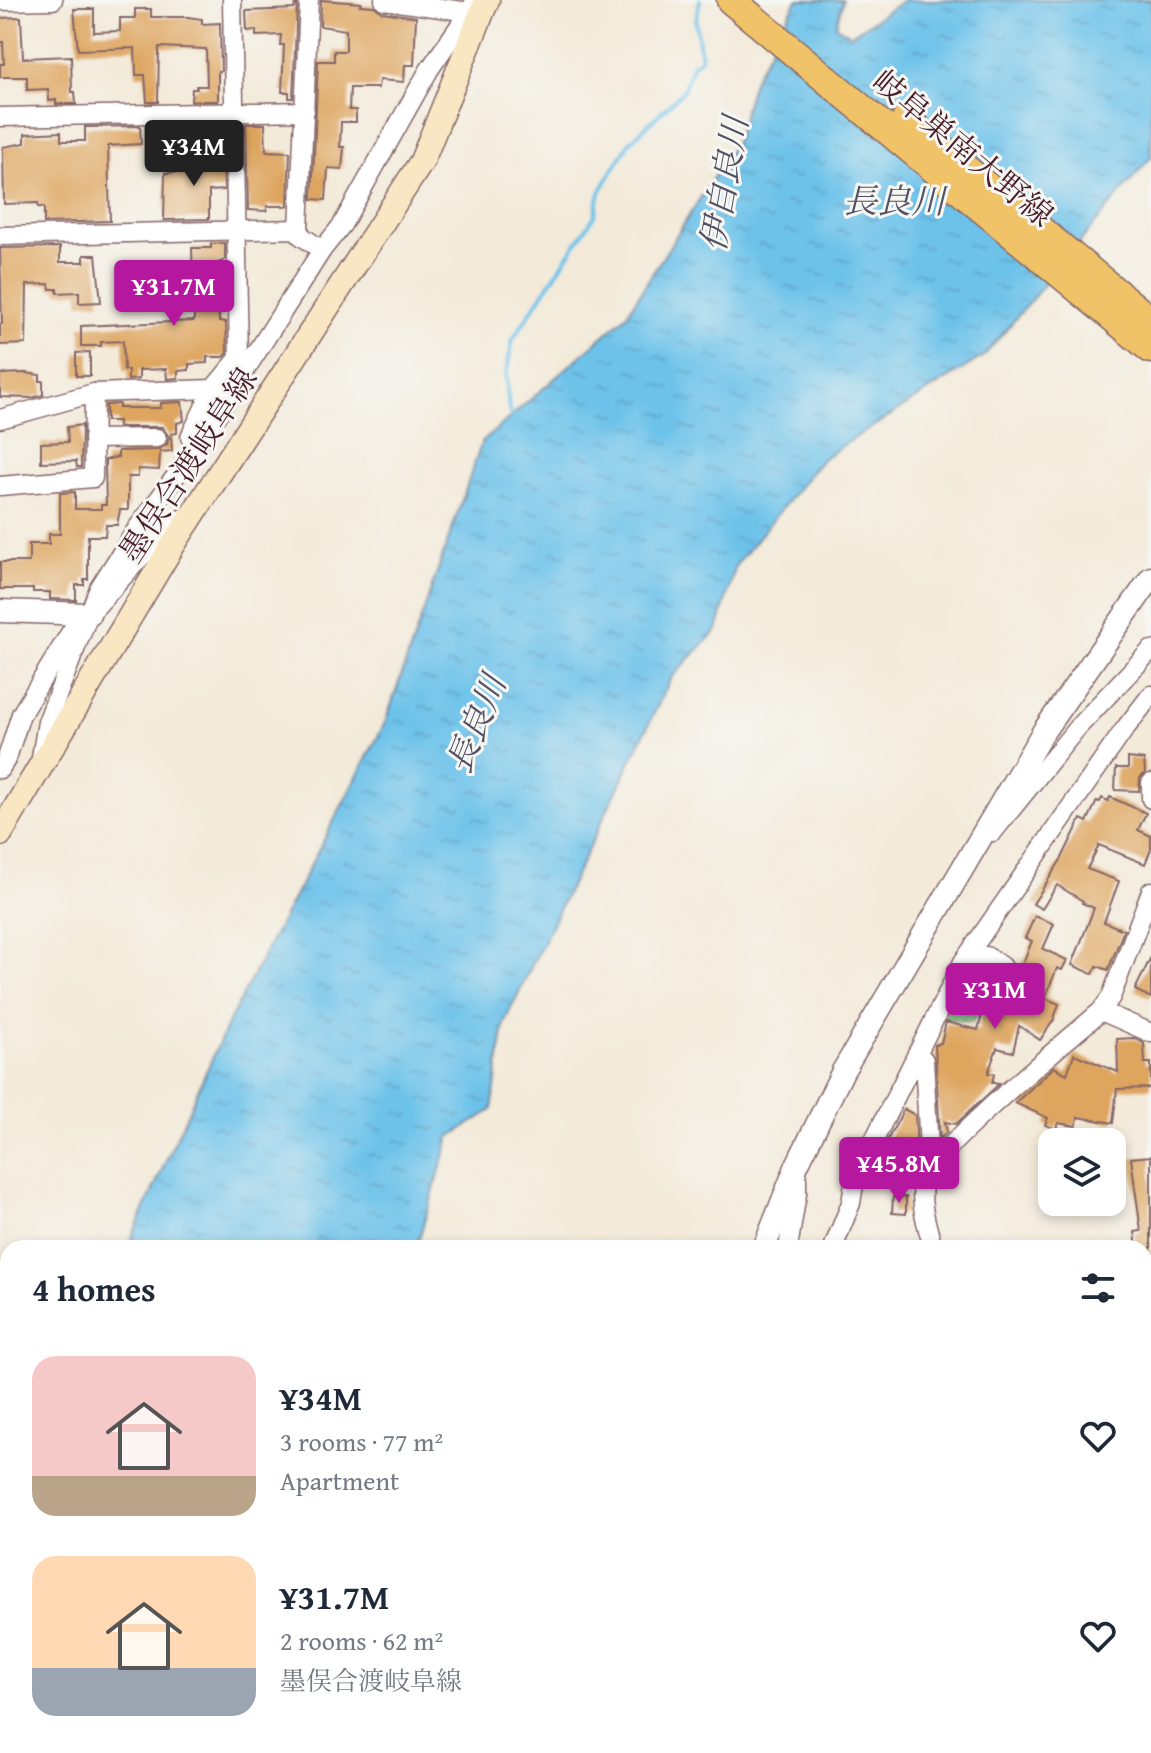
<!DOCTYPE html>
<meta charset="utf-8">
<style>
body{margin:0;font-family:"Gentium Book Plus","Noto Serif JP",serif;background:#f2f2f3;color:#1f2937;height:100vh;display:flex;flex-direction:column;font-size:30px;white-space:nowrap}
*{box-sizing:border-box;margin:0}
p{font-size:26px;color:#747a83}
.icon{flex:none;width:44px;height:44px;fill:none;stroke:currentColor;stroke-width:2;stroke-linecap:round;stroke-linejoin:round}
.map{position:relative;flex:1;overflow:hidden}
.details{position:absolute;left:0px;top:1240px;width:1152px;height:514px;display:flex;flex-direction:column;background:#fff;border-radius:24px 24px 0 0;box-shadow:0 4px 12px #0003}
.details>*{flex:none}
.controls{position:absolute;left:1038px;top:1128px;display:grid;gap:16px}
.controls a{display:grid;place-items:center;width:88px;height:88px;border-radius:16px;background:#fff;box-shadow:0 4px 12px #0003;font-size:40px}
.price{position:absolute;translate:-50% -68px;padding:0 18px;border-radius:8px;background:#b5179e;color:#fff;font-size:26px;line-height:52px;filter:drop-shadow(0 2px 4px #0008)}
.price::after{content:'';position:absolute;left:50%;top:48px;width:24px;height:18px;margin-left:-12px;background:inherit;clip-path:polygon(0 0,100% 0,50% 100%)}
.price.on{background:#222;color:#fff}
ul{padding:0;list-style:none}
li{display:flex;align-items:center;gap:24px;height:200px;padding:0 32px}
li span{display:grid;place-items:center;flex:none;width:224px;height:160px;border-radius:24px;color:#555}
li>.icon{margin-inline-start:auto}
span .icon{width:96px;height:96px;fill:#fffc;stroke-width:1}
li b{font-size:34px}
h2{display:flex;justify-content:space-between;align-items:center;height:96px;padding:0 32px;font-size:34px}
.map>svg:first-child{display:block}
.park{fill:url(#park-crowns);stroke:#6e7e62;stroke-width:2}
.water{fill:url(#water-ripples);stroke:#5c708a;stroke-width:2}
.lines{fill:none;stroke-linecap:round;stroke-linejoin:round}
.stream{stroke:#6dc2ea;stroke-width:4}
.building{fill:#dea55f}
.service-casing{stroke:#856668;stroke-width:12}
.minor-casing{stroke:#856668;stroke-width:21}
.tertiary-casing{stroke:#856668;stroke-width:25}
.secondary-casing{stroke:#856668;stroke-width:27}
.primary-casing{stroke:#856668;stroke-width:31}
.service{stroke:#fff;stroke-width:9}
.minor{stroke:#fff;stroke-width:18}
.tertiary{stroke:#fff;stroke-width:22}
.secondary{stroke:#f9e7c3;stroke-width:24}
.primary{stroke:#f1c369;stroke-width:28}
.labels{text-anchor:middle;stroke-width:6;stroke-linejoin:round;paint-order:stroke}
.street-label{font-size:32px;fill:#4a1f2b;stroke:#f6f6f2}
.water-label{font-size:34px;font-style:italic;fill:#545064;stroke:#f6f6f2}
</style>
<div class="map">
<svg width="1151" height="1753" viewBox="0 0 1151 1753">
<defs>
<pattern id="park-crowns" width="20" height="18" patternUnits="userSpaceOnUse" patternTransform="scale(2)"><rect width="20" height="18" fill="#91dc98"/><path d="M2 6a3 3 0 1 1 6 0M12 15a3 3 0 1 1 6 0" fill="none" stroke="#7fbc83"/></pattern>
<pattern id="water-ripples" width="26" height="14" patternUnits="userSpaceOnUse" patternTransform="scale(2)"><rect width="26" height="14" fill="#6dc2ea"/><path d="M2 4q2-2 4 0t4 0M15 11q2-2 4 0t4 0" fill="none" stroke="#60a6c9"/></pattern>
</defs>
<rect width="100%" height="100%" fill="#f6f6f2"/>
<filter id="ink" filterUnits="userSpaceOnUse"><feTurbulence type="fractalNoise" baseFrequency=".0125" numOctaves="2"/><feDisplacementMap in="SourceGraphic" scale="16" xChannelSelector="R" yChannelSelector="G"/><feConvolveMatrix kernelMatrix="1 2 1 2 8 2 1 2 1" color-interpolation-filters="sRGB"/></filter>
<filter id="wash" filterUnits="userSpaceOnUse"><feTurbulence type="fractalNoise" baseFrequency=".006" numOctaves="4" result="noise"/><feDisplacementMap in="SourceGraphic" scale="32" xChannelSelector="R" yChannelSelector="G"/><feGaussianBlur stdDeviation="1.8" result="paint"/><feColorMatrix in="noise" values="0 0 0 0 0 0 0 0 0 0 0 0 0 0 0 0 0 1.4 0 .05"/><feComposite in="paint" operator="in"/></filter>
<g filter="url(#wash)">
<rect width="100%" height="100%" fill="#f3ead9"/>
<g class="park">
<polygon points="968,965 977,966 998,978 972,1022 944,1018"/>
<polygon points="410,1746 547,1746 545,1753 408,1753"/>
</g>
<g class="water">
<polygon points="797,0 843,0 836,26 851,35 904,0 1151,0 1151,157 985,355 822,459 736,565 717,630 671,678 504,1023 492,1110 450,1137 416,1248 127,1248 228,1023 385,723 482,442 625,317 735,143 753,81"/>
<polygon points="8,1459 8,1746 297,1746 295,1753 0,1753 0,1469"/>
</g>
<g class="lines">
<polyline class="stream" points="514,420 509,410 506,375 513,339 595,215 600,192 629,143 683,91 693,64 701,59 696,20 700,0"/>
</g>
<g id="blocks">
<g class="building">
<polygon points="321,0 361,3 360,5 374,6 382,12 416,17 414,65 405,65 404,82 379,80 378,88 350,88 349,110 356,110 356,122 341,122 340,147 344,147 342,169 328,168 326,200 312,199 318,61 334,61 334,51 346,51 346,30 320,26"/>
<polygon points="295,4 297,4 293,98 289,98 289,92 282,92 284,45 280,45 281,35 256,36 256,30 247,31 246,11 294,9"/>
<polygon points="74,9 94,9 94,32 120,31 120,18 135,18 135,9 151,9 151,17 188,17 202,19 202,24 220,23 221,71 218,71 218,101 191,101 192,89 197,89 196,86 207,86 206,49 159,47 158,102 147,102 145,75 136,75 135,48 78,50"/>
<polygon points="21,17 23,58 71,56 72,92 75,92 76,104 56,104 56,100 49,101 48,89 27,90 27,77 0,77 0,64 4,64 3,42 0,42 0,18"/>
<polygon points="246,124 265,124 266,151 290,152 288,206 267,206 267,211 248,210"/>
<polygon points="214,125 222,125 224,190 209,191 209,219 164,220 165,173 214,171"/>
<polygon points="140,126 141,144 108,146 110,221 44,223 44,207 38,207 38,203 4,204 3,147 25,143 25,134 61,132 61,141 85,141 85,127"/>
<polygon points="225,243 225,260 218,263 219,322 226,322 227,354 224,357 207,357 207,363 189,364 189,370 178,371 178,378 167,379 166,369 139,370 139,379 128,380 128,370 124,370 123,341 101,342 101,346 81,346 81,326 194,321 192,248 211,248 211,244"/>
<polygon points="60,247 60,262 84,262 84,255 96,255 101,302 79,303 79,292 57,293 57,289 50,289 49,284 27,285 26,344 0,345 0,324 2,324 0,248"/>
<polygon points="90,352 90,376 76,376 76,353"/>
<polygon points="26,373 40,375 40,381 43,381 43,395 32,398 0,397 0,374"/>
<polygon points="182,402 184,421 177,423 177,433 171,434 172,451 160,452 159,470 138,469 138,477 128,477 128,510 120,510 117,525 106,525 105,536 88,536 88,579 84,579 84,585 76,585 76,600 50,599 50,592 33,592 33,589 0,589 0,562 29,562 29,544 49,544 49,534 60,534 60,493 75,492 75,509 101,509 101,505 106,505 105,460 118,457 118,451 157,450 167,444 169,437 162,427 118,427 118,421 106,421 106,405 119,404 119,408 161,408 161,403"/>
<polygon points="82,425 81,467 77,467 76,461 41,462 41,443 68,442 67,427"/>
<polygon points="1128,758 1144,760 1145,773 1140,778 1139,791 1115,790 1116,768 1128,768"/>
<polygon points="1110,797 1146,813 1138,830 1151,836 1151,849 1145,864 1099,845 1087,869 1119,881 1104,922 1124,930 1108,970 1097,966 1093,974 1072,965 1094,908 1082,903 1083,901 1057,885 1042,909 1033,904 1062,858 1081,819 1087,822 1097,801 1100,802 1102,798 1108,801"/>
<polygon points="1035,916 1054,924 1043,949 1067,960 1062,970 1057,968 1045,998 1059,1004 1053,1021 1040,1040 1019,1026 1013,1052 997,1048 988,1073 994,1074 992,1083 999,1084 956,1124 945,1122 947,1132 940,1139 935,1045 941,1043 946,1022 978,1030 991,980 999,982 1009,992 1019,991 1024,986 1025,979 1020,970 1032,941 1025,938"/>
<polygon points="1151,957 1151,998 1135,990"/>
<polygon points="1134,1038 1144,1043 1145,1063 1151,1063 1151,1088 1117,1089 1113,1123 1078,1117 1076,1126 1058,1123 1056,1129 1045,1125 1048,1118 1015,1103 1054,1067 1067,1074 1074,1054 1118,1072 1117,1039"/>
<polygon points="904,1109 915,1115 917,1149 909,1146 907,1151 887,1141"/>
<polygon points="1151,1156 1151,1254 1144,1255 1144,1248 1137,1248 1135,1232 1141,1231 1131,1158"/>
<polygon points="893,1197 906,1197 906,1214 892,1213"/>
</g>
</g>
</g>
<g filter="url(#ink)">
<use href="#blocks" fill-opacity="0" stroke="#856668" stroke-width="2"/>
<g class="lines">
<g class="service-casing">
<g id="service">
<polyline points="1144,1670 1151,1666"/>
<polyline points="925,1746 928,1753"/>
<polyline points="670,1753 745,1746"/>
</g>
</g>
<g class="minor-casing">
<g id="minor">
<polyline points="384,0 469,12 473,5"/>
<polyline points="0,1 53,0"/>
<polyline points="0,117 305,111"/>
<polyline points="299,229 309,0"/>
<polyline points="0,236 299,229 300,235 322,250"/>
<polyline points="0,419 94,393 213,389 239,358 232,0"/>
<polyline points="190,437 213,389"/>
<polyline points="93,439 157,438"/>
<polyline points="0,486 93,478 94,393"/>
<polyline points="94,609 169,526 192,513"/>
<polyline points="41,758 47,722 99,588 138,527 192,454 322,250 342,225 429,70 469,12"/>
<polyline points="0,769 7,758 21,714 78,620"/>
<polyline points="1151,783 1151,799"/>
<polyline points="993,832 1077,728 1151,650"/>
<polyline points="963,962 986,956 1002,966 1013,981"/>
<polyline points="1101,1011 1151,1033"/>
<polyline points="917,1053 924,1060 930,1167"/>
<polyline points="788,1248 797,1194 797,1172"/>
<polyline points="833,1248 851,1203 855,1178 963,962 1124,730 1151,695"/>
<path d="M933,1248C928,1228 918,1202 924,1181C933,1150 1068,1040 1101,1011L1111,997L1151,891"/>
<polyline points="1144,1475 1151,1474"/>
<polyline points="1144,1733 1151,1748"/>
<polyline points="670,1753 672,1746"/>
</g>
</g>
<g class="tertiary-casing">
<g id="tertiary">
<polyline points="0,611 89,614"/>
<polyline points="764,1248 797,1165 843,1071 1043,732 1151,578"/>
<polyline points="615,1753 617,1746"/>
</g>
</g>
<g class="secondary-casing">
<polyline id="secondary" points="0,834 171,548 422,161 487,0"/>
</g>
<g class="primary-casing">
<g id="primary">
<polyline points="731,0 1151,349"/>
<polyline points="906,120 1151,321"/>
</g>
</g>
<use href="#service" class="service"/>
<use href="#minor" class="minor"/>
<use href="#tertiary" class="tertiary"/>
<use href="#secondary" class="secondary"/>
<use href="#primary" class="primary"/>
</g>
</g>
<g class="labels">
<g class="street-label">
<text transform="translate(963 148) rotate(40)" y="11">岐阜巣南大野線</text>
<text transform="translate(188 465) rotate(-57)" y="11">墨俣合渡岐阜線</text>
</g>
<g class="water-label">
<text transform="translate(724 184) rotate(-80)" y="12">伊自良川</text>
<text x="894" y="213">長良川</text>
<text transform="translate(476 724) rotate(-68)" y="12">長良川</text>
</g>
</g>
</svg>
<div class="controls">
<a><svg class="icon" aria-label="layers" viewBox="0 0 24 24"><path d="M12 4l9 5-9 5-9-5zM3 14l9 5 9-5"/></svg></a>
</div>
<b class="price on" style="left:194px;top:188px">¥34M</b>
<b class="price" style="left:174px;top:328px">¥31.7M</b>
<b class="price" style="left:995px;top:1031px">¥31M</b>
<b class="price" style="left:899px;top:1205px">¥45.8M</b>
<section class="details">
<h2>4 homes<svg class="icon" aria-label="filters" viewBox="0 0 24 24"><path d="M4 7h16M4 17h16"/><circle cx="9" cy="7" r="2"/><circle cx="15" cy="17" r="2"/></svg></h2>
<ul>
<li><span style="background:linear-gradient(#f6c9c9 75%,#b9a48a 0)"><svg class="icon" aria-label="home" viewBox="0 0 24 24"><path d="M3 11l9-7 9 7M6 9v11h12V9"/></svg></span><div><b>¥34M</b><p>3 rooms · 77 m²</p><p>Apartment</p></div><svg class="icon" aria-label="heart" viewBox="0 0 24 24"><path d="M12 20l-8-8c-3-5 5-10 8-4 3-6 11-1 8 4z"/></svg></li>
<li><span style="background:linear-gradient(#ffd9b3 70%,#9aa5b1 0)"><svg class="icon" aria-label="home" viewBox="0 0 24 24"><path d="M3 11l9-7 9 7M6 9v11h12V9"/></svg></span><div><b>¥31.7M</b><p>2 rooms · 62 m²</p><p>墨俣合渡岐阜線</p></div><svg class="icon" aria-label="heart" viewBox="0 0 24 24"><path d="M12 20l-8-8c-3-5 5-10 8-4 3-6 11-1 8 4z"/></svg></li>
</ul>
</section>
</div>
